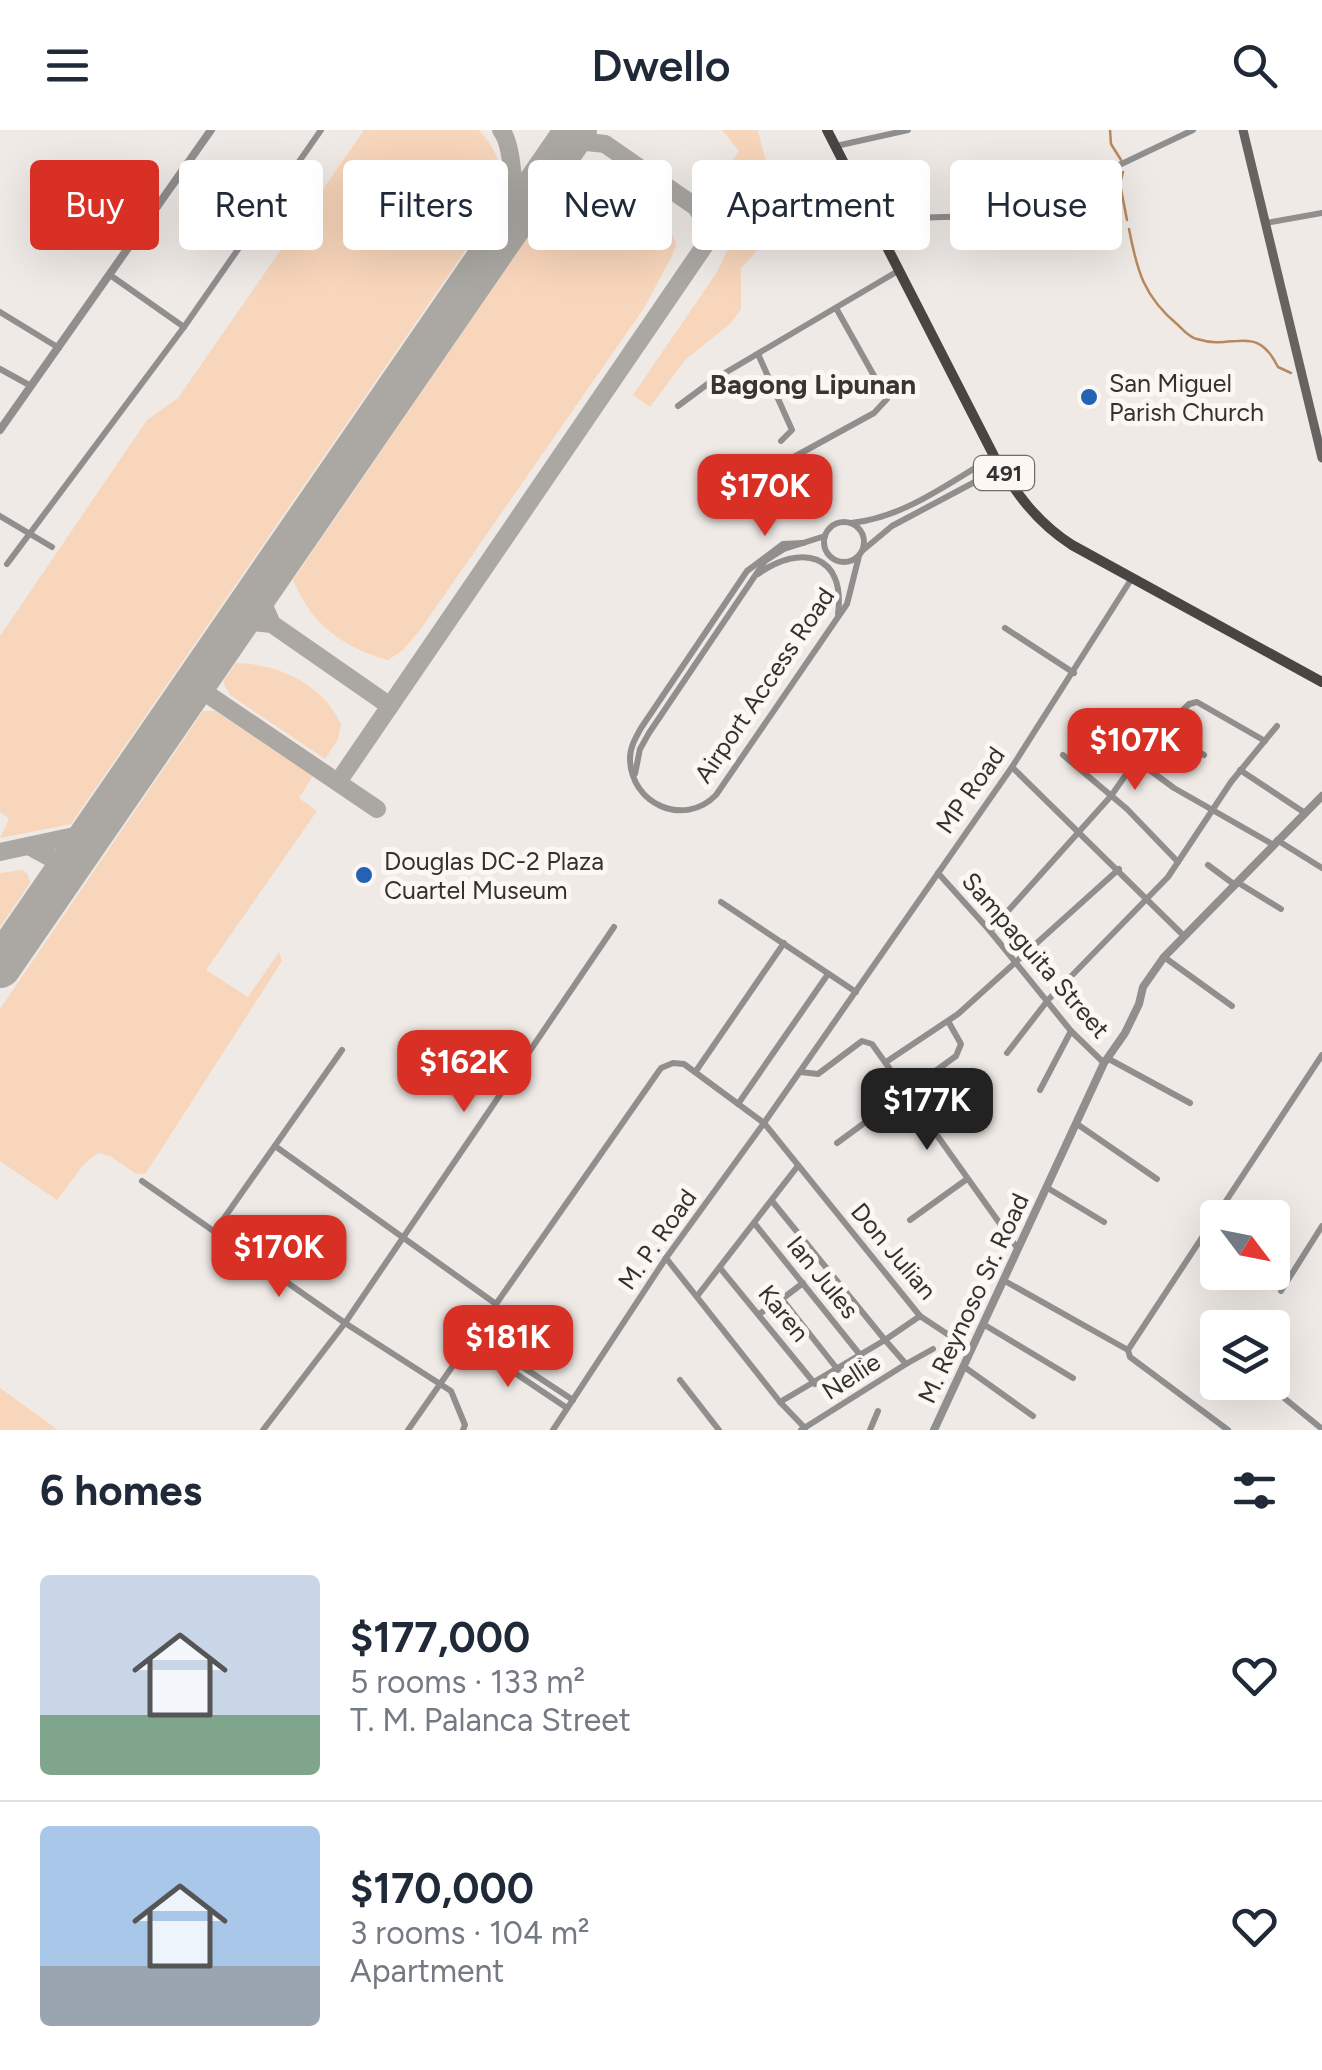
<!DOCTYPE html>
<meta charset="utf-8">
<style>
body{margin:0;font-family:Figtree,sans-serif;background:#f2f2f3;color:#1f2937;height:100vh;display:flex;flex-direction:column;font-size:38px;white-space:nowrap}
*{box-sizing:border-box;margin:0}
p{font-size:32px;color:#747a83}
.icon{flex:none;width:55px;height:55px;fill:none;stroke:currentColor;stroke-width:2;stroke-linecap:round;stroke-linejoin:round}
.map{position:relative;height:1300px;overflow:hidden}
.drawer{display:flex;flex-direction:column;background:#fff;flex:1}
.drawer>*{flex:none}
.top-card{position:absolute;left:30px;top:30px;width:1262px;height:90px;display:flex;gap:20px}
.needle{width:65px;rotate:122deg}
.fabs{position:absolute;left:1200px;top:1070px;display:grid;gap:20px}
.fabs a{display:grid;place-items:center;width:90px;height:90px;border-radius:10px;background:#fff;box-shadow:0 10px 40px #0002;font-size:50px}
.price{position:absolute;translate:-50% -85px;padding:0 22px;border-radius:20px;background:#d93025;color:#fff;font-size:32px;line-height:65px;filter:drop-shadow(0 2px 5px #0008)}
.price::after{content:'';position:absolute;left:50%;top:60px;width:30px;height:22px;margin-left:-15px;background:inherit;clip-path:polygon(0 0,100% 0,50% 100%)}
.price.on{background:#222;color:#fff}
ul{padding:0;list-style:none}
li{display:flex;align-items:center;gap:30px;height:250px;padding:0 40px}
li+li{border-top:2px solid #e0e1e3}
li span{display:grid;place-items:center;flex:none;width:280px;height:200px;border-radius:10px;color:#555}
li>.icon{margin-inline-start:auto}
span .icon{width:120px;height:120px;fill:#fffc;stroke-width:1}
li b{font-size:42px}
h2{display:flex;justify-content:space-between;align-items:center;height:120px;padding:0 40px;font-size:42px}
.pill{padding:0 35px;border-radius:10px;background:#fff;box-shadow:0 10px 40px #0002;font-size:35px;line-height:90px}
.pill.on{background:#d93025;color:#fff}
header{display:flex;justify-content:space-between;align-items:center;height:130px;padding:0 40px;background:#fff;font-size:45px;font-weight:600}
.map>svg:first-child{display:block}
.green{fill:#f8d6bb}
.lines{fill:none;stroke-linecap:round;stroke-linejoin:round}
.stream{stroke:#b8885d;stroke-width:2.5}
.taxiway{stroke:#aba8a4;stroke-width:18}
.runway{stroke:#aba8a4;stroke-width:42}
.minor{stroke:#918f8d;stroke-width:6}
.tertiary{stroke:#918f8d;stroke-width:8}
.secondary{stroke:#666361;stroke-width:9}
.primary{stroke:#494542;stroke-width:10}
.poi-dot{fill:#2463b4;stroke:#fcf7f3;stroke-width:4}
.labels{text-anchor:middle;stroke-width:10;stroke-linejoin:round;paint-order:stroke}
.shield{fill:#fcf7f3;stroke:#6f6d6a;stroke-width:2.5}
.shield-label{font-size:22px;font-weight:bold;fill:#333230}
.poi-label{font-size:25px;fill:#333230;stroke:#fcf7f3;text-anchor:start}
.street-label{font-size:25px;fill:#333230;stroke:#fcf7f3}
.neighbourhood-label{font-size:28px;font-weight:bold;fill:#393532;stroke:#fcf7f3}
</style>
<header><svg class="icon" aria-label="menu" viewBox="0 0 24 24"><path d="M4 6h16M4 12h16M4 18h16"/></svg>Dwello<svg class="icon" aria-label="search" viewBox="0 0 24 24"><circle cx="10" cy="10" r="6"/><path d="M15 15l6 6"/></svg></header>
<div class="map">
<svg width="1322" height="1300" viewBox="0 0 1322 1300">
<rect width="100%" height="100%" fill="#efeae6"/>
<g class="green">
<path d="M364,0H479C501,25 504,40 498,73L71,694L0,708L9,689L0,682V506L147,290L178,268Z"/>
<path d="M722,0H758C763,27 777,55 773,81L766,85L758,77L750,82L759,119L741,138V179L731,193L685,230L650,277L633,265L717,142L728,119L724,85L711,61L739,21Z"/>
<path d="M598,52C621,57 672,90 676,115L673,124L644,178L420,500L403,520L388,530C342,517 312,495 293,450L551,73L565,61Z"/>
<path d="M236,533C279,534 322,554 341,594L338,609L325,629L230,565L223,552Z"/>
<polygon points="203,581 215,581 313,646 299,668 317,681 206,840 248,867 279,822 282,831 146,1043 136,1044 110,1026 98,1023 84,1034 57,1070 0,1031 0,879"/>
<polygon points="23,740 28,745 30,753 0,797 0,743"/>
<polygon points="0,1258 58,1300 0,1300"/>
</g>
<g class="lines">
<g class="stream">
<polyline points="1110,0 1111,14 1121,30"/>
<polyline points="1123,42 1120,54 1127,90"/>
<path d="M1129,99C1137,141 1144,167 1178,195C1183,200 1190,208 1197,209C1234,221 1256,192 1278,237L1291,243"/>
</g>
<g class="taxiway">
<path d="M501,0C514,16 515,73 512,93"/>
<polyline points="269,446 262,471 272,494 390,576"/>
<polyline points="230,503 252,492 272,494"/>
<polyline points="194,555 377,679"/>
<polyline points="338,652 705,115 706,94 696,77 605,14 578,11 558,26"/>
<polyline points="29,716 51,728 63,747"/>
<polyline points="0,722 93,702"/>
</g>
<polyline class="runway" points="0,837 576,0"/>
<g class="minor">
<polyline points="836,16 908,0"/>
<polyline points="874,89 1014,85 1193,0"/>
<polyline points="1266,93 1322,83"/>
<polyline points="110,145 184,197"/>
<polyline points="0,182 59,218"/>
<polyline points="758,224 792,300 781,311"/>
<polyline points="0,239 31,256"/>
<polyline points="678,276 713,250 898,141"/>
<polyline points="792,328 874,283 887,269 836,178"/>
<polyline points="0,386 52,417"/>
<circle cx="844" cy="412" r="20"/>
<path d="M851,393C903,388 949,353 993,327"/>
<path d="M803,413L783,414L747,441L641,598C636,607 630,617 630,628C630,674 684,698 716,665L847,474L859,426"/>
<polyline points="862,421 892,396 1001,338"/>
<polyline points="7,434 184,197 321,0"/>
<path d="M758,444C801,413 846,424 838,484"/>
<polyline points="1005,498 1074,543"/>
<polyline points="1160,602 1204,625"/>
<polyline points="1089,610 1121,615 1140,625"/>
<polyline points="1063,625 1127,679 1178,732"/>
<polyline points="1136,630 1174,658 1272,714"/>
<polyline points="1012,637 1184,806"/>
<polyline points="1240,640 1305,683"/>
<polyline points="635,644 640,619 649,603 765,431 784,419 825,406"/>
<polyline points="1277,710 1322,738"/>
<polyline points="1208,735 1235,755"/>
<polyline points="938,743 990,801 1071,901 1104,933"/>
<polyline points="1237,752 1281,779"/>
<polyline points="721,772 856,862"/>
<polyline points="990,801 1111,666 1146,616 1189,574 1197,572 1265,611"/>
<polyline points="1164,827 1232,876"/>
<polyline points="1007,923 1048,870 1168,747 1231,652 1277,596"/>
<polyline points="1107,928 1190,973"/>
<polyline points="886,932 958,884 1119,739"/>
<polyline points="696,941 784,813"/>
<polyline points="800,942 818,944 862,911 872,914 1018,1119"/>
<polyline points="1040,960 1071,901"/>
<polyline points="738,974 828,844"/>
<polyline points="1077,994 1157,1049"/>
<polyline points="837,1013 956,926 961,914 948,891"/>
<polyline points="275,1016 496,1174"/>
<polyline points="142,1051 345,1193 451,1261 465,1295 463,1300"/>
<polyline points="1046,1057 1104,1092"/>
<polyline points="772,1071 885,1210 780,1272"/>
<polyline points="910,1090 967,1049"/>
<polyline points="755,1094 861,1226"/>
<polyline points="215,1101 342,920"/>
<polyline points="666,1128 780,1272 805,1298"/>
<polyline points="720,1138 815,1254"/>
<polyline points="1003,1150 1128,1220"/>
<polyline points="1281,1161 1322,1096"/>
<polyline points="698,1165 797,1037"/>
<polyline points="782,1169 803,1153"/>
<polyline points="759,1184 782,1169 838,1240"/>
<polyline points="983,1194 1073,1248"/>
<polyline points="474,1205 573,1270"/>
<polyline points="469,1212 567,1278"/>
<polyline points="906,1234 933,1219"/>
<polyline points="963,1236 1033,1286"/>
<polyline points="680,1250 719,1300"/>
<polyline points="1278,1263 1322,1299"/>
<polyline points="263,1300 345,1193 614,797"/>
<polyline points="408,1300 661,938 673,933 684,934 764,993 1012,637 1132,448"/>
<polyline points="553,1300 666,1128 764,993 920,1186 970,1219"/>
<polyline points="801,1300 906,1234 885,1210 920,1186"/>
<polyline points="870,1300 878,1281"/>
<polyline points="1228,1300 1130,1227 1128,1220 1322,925"/>
</g>
<g class="tertiary">
<polyline points="0,300 211,0"/>
<polyline points="934,1300 1104,933 1125,903 1139,874 1143,857 1164,827 1322,666"/>
</g>
<polyline class="secondary" points="1243,0 1322,328"/>
<path class="primary" d="M827,0L994,326C1015,362 1036,392 1072,415L1322,552"/>
</g>
<g class="poi-dot">
<circle cx="1089" cy="267" r="10"/>
<circle cx="364" cy="745" r="10"/>
</g>
<g class="labels">
<rect class="shield" x="974" y="326" width="60" height="34" rx="8"/>
<g class="shield-label">
<text x="1004" y="351">491</text>
</g>
<g class="poi-label">
<text x="1109" y="262">San Miguel<tspan x="1109" dy="29">Parish Church</tspan></text>
<text x="384" y="740">Douglas DC-2 Plaza<tspan x="384" dy="29">Cuartel Museum</tspan></text>
</g>
<g class="street-label">
<text transform="translate(764 555) rotate(-56)" y="9">Airport Access Road</text>
<text transform="translate(970 660) rotate(-55)" y="9">MP Road</text>
<text transform="translate(1036 825) rotate(49)" y="9">Sampaguita Street</text>
<text transform="translate(657 1109) rotate(-55)" y="9">M. P. Road</text>
<text transform="translate(894 1121) rotate(50)" y="9">Don Julian</text>
<text transform="translate(823 1147) rotate(51)" y="9">Ian Jules</text>
<text transform="translate(973 1168) rotate(-65)" y="9">M. Reynoso Sr. Road</text>
<text transform="translate(784 1183) rotate(51)" y="9">Karen</text>
<text transform="translate(851 1246) rotate(-33)" y="9">Nellie</text>
</g>
<g class="neighbourhood-label">
<text x="813" y="264">Bagong Lipunan</text>
</g>
</g>
</svg>
<div class="fabs">
<a><svg class="needle" viewBox="-14 -14 28 28"><path d="M0-13l5 13h-10z" fill="#e53935"/><path d="M0 13l5-13h-10z" fill="#747a83"/></svg></a>
<a><svg class="icon" aria-label="layers" viewBox="0 0 24 24"><path d="M12 4l9 5-9 5-9-5zM3 14l9 5 9-5"/></svg></a>
</div>
<b class="price" style="left:765px;top:409px">$170K</b>
<b class="price" style="left:1135px;top:663px">$107K</b>
<b class="price" style="left:464px;top:985px">$162K</b>
<b class="price on" style="left:927px;top:1023px">$177K</b>
<b class="price" style="left:279px;top:1170px">$170K</b>
<b class="price" style="left:508px;top:1260px">$181K</b>
<div class="top-card">
<a class="pill on">Buy</a>
<a class="pill">Rent</a>
<a class="pill">Filters</a>
<a class="pill">New</a>
<a class="pill">Apartment</a>
<a class="pill">House</a>
</div>
</div>
<section class="drawer">
<h2>6 homes<svg class="icon" aria-label="filters" viewBox="0 0 24 24"><path d="M4 7h16M4 17h16"/><circle cx="9" cy="7" r="2"/><circle cx="15" cy="17" r="2"/></svg></h2>
<ul>
<li><span style="background:linear-gradient(#c9d6e8 70%,#7fa58c 0)"><svg class="icon" aria-label="home" viewBox="0 0 24 24"><path d="M3 11l9-7 9 7M6 9v11h12V9"/></svg></span><div><b>$177,000</b><p>5 rooms · 133 m²</p><p>T. M. Palanca Street</p></div><svg class="icon" aria-label="heart" viewBox="0 0 24 24"><path d="M12 20l-8-8c-3-5 5-10 8-4 3-6 11-1 8 4z"/></svg></li>
<li><span style="background:linear-gradient(#a9c7e8 70%,#9aa5b1 0)"><svg class="icon" aria-label="home" viewBox="0 0 24 24"><path d="M3 11l9-7 9 7M6 9v11h12V9"/></svg></span><div><b>$170,000</b><p>3 rooms · 104 m²</p><p>Apartment</p></div><svg class="icon" aria-label="heart" viewBox="0 0 24 24"><path d="M12 20l-8-8c-3-5 5-10 8-4 3-6 11-1 8 4z"/></svg></li>
</ul>
</section>
